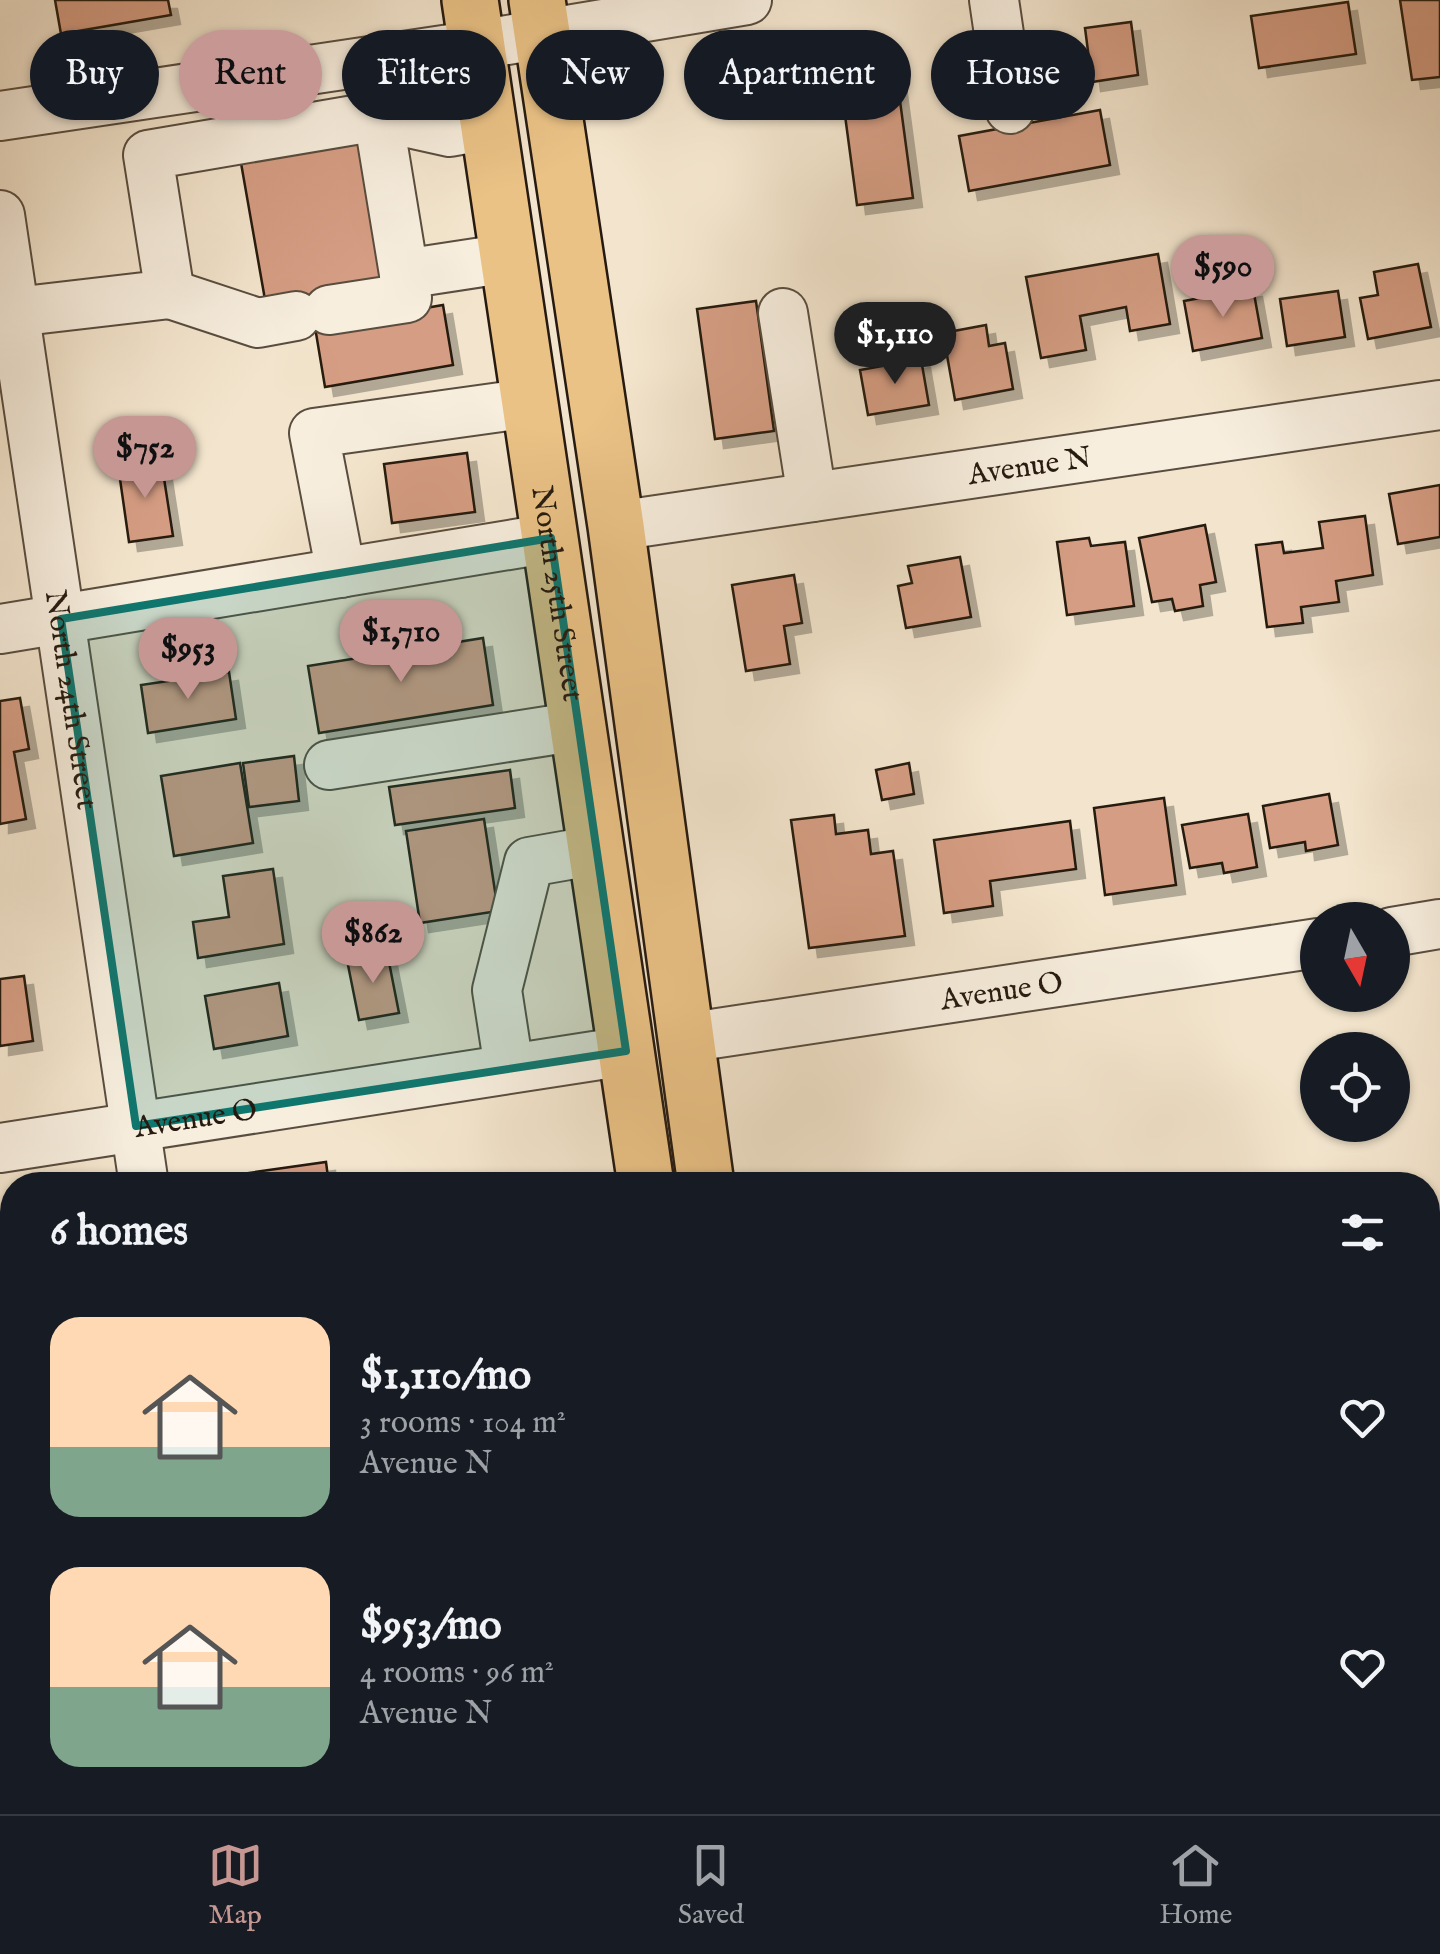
<!DOCTYPE html>
<meta charset="utf-8">
<style>
body{margin:0;font-family:"IM FELL English",serif;background:#20242c;color:#f1f3f6;height:100vh;display:flex;flex-direction:column;font-size:38px;white-space:nowrap}
*{box-sizing:border-box;margin:0}
p{font-size:32px;color:#9ea1a6}
.icon{flex:none;width:55px;height:55px;fill:none;stroke:currentColor;stroke-width:2;stroke-linecap:round;stroke-linejoin:round}
.map{position:relative;flex:1;overflow:hidden}
.drawer{position:absolute;left:0px;top:1172px;width:1440px;height:642px;display:flex;flex-direction:column;background:#171b24;border-radius:40px 40px 0 0;box-shadow:0 2px 8px #0004}
.drawer>*{flex:none}
.top-card{position:absolute;left:30px;top:30px;width:1380px;height:90px;display:flex;gap:20px}
.needle{width:65px;rotate:171deg}
.buttons{position:absolute;left:1300px;top:902px;display:grid;gap:20px}
.buttons a{display:grid;place-items:center;width:110px;height:110px;border-radius:50%;background:#171b24;box-shadow:0 2px 8px #0004;font-size:50px}
.price{position:absolute;translate:-50% -85px;padding:0 22px;border-radius:35px;background:#c59692;color:#111;font-size:32px;line-height:65px;filter:drop-shadow(0 2px 5px #0008)}
.price::after{content:'';position:absolute;left:50%;top:60px;width:30px;height:22px;margin-left:-15px;background:inherit;clip-path:polygon(0 0,100% 0,50% 100%)}
.price.active{background:#222;color:#fff}
ul{padding:0;list-style:none}
li{display:flex;align-items:center;gap:30px;height:250px;padding:0 50px}
li span{display:grid;place-items:center;flex:none;width:280px;height:200px;border-radius:30px;color:#555}
li>.icon{margin-inline-start:auto}
span .icon{width:120px;height:120px;fill:#fffc;stroke-width:1}
li b{font-size:42px}
h2{display:flex;justify-content:space-between;align-items:center;height:120px;padding:0 50px;font-size:42px}
.chip{padding:0 35px;border-radius:45px;background:#171b24;box-shadow:0 2px 8px #0004;font-size:35px;line-height:90px}
.chip.active{background:#c59692;color:#111}
.tabs{display:flex;justify-content:space-around;align-items:center;height:140px;border-top:2px solid #363941;background:#171b24;font-size:28px;color:#9ea1a6}
.tabs a{display:grid;justify-items:center;gap:5px}
.tabs .active{color:#c59692}
.map>svg:first-child{display:block}
.building{fill:#d59d83;stroke:#261a10;stroke-width:2.5;filter:url(#shadow)}
.lines{fill:none;stroke-linecap:round;stroke-linejoin:round}
.minor-casing{stroke:#594d3f;stroke-width:52}
.major-casing{stroke:#261a10;stroke-width:60}
.minor{stroke:#f7eede;stroke-width:48}
.major{stroke:#eac286;stroke-width:55}
.marked{fill:#0f766e;fill-opacity:0.2;stroke:#0f766e;stroke-width:8;stroke-linejoin:round}
.labels{text-anchor:middle;stroke-width:8;stroke-linejoin:round;paint-order:stroke}
.street-label{font-size:30px;fill:#261a10;stroke:#f7eede}
</style>
<div class="map">
<svg width="1440" height="1814" viewBox="0 0 1440 1814">
<defs>
<filter id="shadow"><feDropShadow dx="9" dy="9" stdDeviation="0" flood-color="#0004"/></filter>
</defs>
<rect width="100%" height="100%" fill="#f3e5cd"/>
<filter id="stains"><feTurbulence type="fractalNoise" baseFrequency=".002" numOctaves="4"/><feColorMatrix values="0 0 0 0 .2 0 0 0 0 .09 0 0 0 0 .02 0 0 0 .5 -.17"/></filter>
<radialGradient id="worn" r=".72"><stop offset=".6" stop-color="#630" stop-opacity="0"/><stop offset="1" stop-color="#630" stop-opacity=".3"/></radialGradient>
<g class="building">
<polygon points="55,0 168,0 171,15 61,34"/>
<polygon points="1400,0 1440,0 1440,77 1412,80"/>
<polygon points="1348,2 1356,54 1259,68 1251,16"/>
<polygon points="1131,22 1138,75 1092,82 1085,28"/>
<polygon points="894,56 913,198 857,205 838,63"/>
<polygon points="1100,110 1110,165 969,191 959,136"/>
<polygon points="369,141 395,289 267,311 241,163"/>
<polygon points="1158,254 1170,324 1130,331 1126,307 1080,316 1086,350 1041,358 1026,277"/>
<polygon points="1418,264 1431,327 1368,339 1360,298 1378,295 1374,272"/>
<polygon points="1253,288 1262,338 1193,351 1184,301"/>
<polygon points="1338,291 1345,337 1287,346 1280,299"/>
<polygon points="756,301 774,431 715,439 697,309"/>
<polygon points="443,305 453,365 325,387 315,327"/>
<polygon points="986,325 989,346 1005,343 1013,389 955,400 943,333"/>
<polygon points="921,359 929,405 868,415 860,370"/>
<polygon points="467,453 475,512 392,523 384,464"/>
<polygon points="161,459 173,536 129,542 118,465"/>
<polygon points="1440,485 1440,537 1398,544 1389,494"/>
<polygon points="1365,516 1373,575 1336,581 1339,602 1301,607 1303,623 1267,627 1256,545 1282,542 1284,553 1323,548 1319,522"/>
<polygon points="1205,525 1216,582 1200,585 1203,606 1175,611 1172,599 1152,602 1139,538"/>
<polygon points="1089,538 1091,546 1125,542 1134,606 1067,615 1057,542"/>
<polygon points="960,557 971,617 906,628 898,586 912,583 908,566"/>
<polygon points="794,575 802,623 784,626 790,664 746,671 732,585"/>
<polygon points="483,638 493,705 319,733 308,666"/>
<polygon points="229,672 236,719 148,733 141,685"/>
<polygon points="20,698 29,749 14,752 26,819 0,824 0,701"/>
<polygon points="294,756 299,801 249,807 243,763"/>
<polygon points="240,763 253,843 174,856 161,776"/>
<polygon points="909,763 914,794 882,800 876,770"/>
<polygon points="510,770 515,808 395,825 389,787"/>
<polygon points="1329,794 1338,845 1306,851 1305,842 1270,848 1263,806"/>
<polygon points="1164,798 1176,885 1105,895 1094,808"/>
<polygon points="1248,814 1257,867 1224,873 1222,863 1190,868 1182,825"/>
<polygon points="834,815 836,834 868,830 871,854 893,851 905,936 809,948 791,820"/>
<polygon points="484,819 498,911 420,923 406,831"/>
<polygon points="1070,821 1076,869 990,881 993,906 944,913 934,840"/>
<polygon points="273,869 284,944 198,958 193,922 229,917 223,876"/>
<polygon points="387,952 399,1013 359,1020 347,960"/>
<polygon points="24,976 33,1041 0,1046 0,979"/>
<polygon points="279,983 288,1036 214,1049 205,996"/>
<polygon points="326,1162 329,1185 221,1185 220,1177"/>
<polygon points="12,1226 12,1322 0,1227"/>
<polygon points="13,1802 114,1802 115,1814 14,1814"/>
<polygon points="1196,1802 1259,1802 1262,1814 1193,1814 1198,1813"/>
<polygon points="1440,1806 1440,1814 1394,1814 1394,1813"/>
</g>
<g class="lines">
<g class="minor-casing">
<g id="minor">
<polyline points="994,0 1010,109"/>
<polyline points="0,116 477,45 747,0"/>
<polyline points="378,116 404,274"/>
<path id="s1" d="M0,215L144,1185"/>
<polyline points="170,294 258,323 296,316"/>
<polyline points="329,310 407,298 404,274 509,258"/>
<polyline points="15,312 170,294 148,155 378,116 450,132 489,125"/>
<polyline points="783,313 812,497"/>
<path id="s2" d="M616,526L1440,405"/>
<polyline points="341,573 314,433 530,403"/>
<polyline points="0,629 551,538"/>
<polyline points="329,765 579,726"/>
<polyline points="1392,932 1440,924"/>
<path id="s3" d="M685,1038L1318,943"/>
<polyline points="509,1068 497,990 529,862 597,850"/>
<path id="s4" d="M0,1148L626,1051"/>
<polyline points="1428,1439 1440,1437"/>
<polyline points="0,1672 12,1670"/>
<polyline points="990,1802 991,1814"/>
</g>
</g>
<g class="major-casing">
<g id="major">
<path id="s5" d="M470,0L646,1185"/>
<polyline points="537,0 616,526 706,1185"/>
<polyline points="733,1802 735,1814"/>
<polyline points="796,1802 798,1814"/>
</g>
</g>
<use href="#minor" class="minor"/>
<use href="#major" class="major"/>
</g>
<path class="marked" d="M551,538L626,1051L136,1126L61,619Z"/>
<g class="labels">
<g class="street-label">
<text dy="10" stroke="none"><textPath href="#s2" startOffset="418">Avenue N</textPath></text>
<text dy="10" stroke="none"><textPath href="#s5" startOffset="600">North 25th Street</textPath></text>
<text dy="10" stroke="none"><textPath href="#s1" startOffset="490">North 24th Street</textPath></text>
<text dy="10" stroke="none"><textPath href="#s3" startOffset="320">Avenue O</textPath></text>
<text dy="10" stroke="none"><textPath href="#s4" startOffset="198">Avenue O</textPath></text>
</g>
</g>
<rect width="100%" height="100%" filter="url(#stains)"/>
<rect width="100%" height="100%" fill="url(#worn)"/>
</svg>
<div class="buttons">
<a><svg class="needle" viewBox="-14 -14 28 28"><path d="M0-13l5 13h-10z" fill="#e53935"/><path d="M0 13l5-13h-10z" fill="#9ea1a6"/></svg></a>
<a><svg class="icon" aria-label="locate" viewBox="0 0 24 24"><circle cx="12" cy="12" r="6"/><path d="M12 2v4M12 18v4M2 12h4M18 12h4"/></svg></a>
</div>
<b class="price" style="left:1223px;top:320px">$590</b>
<b class="price active" style="left:895px;top:387px">$1,110</b>
<b class="price" style="left:145px;top:501px">$752</b>
<b class="price" style="left:401px;top:685px">$1,710</b>
<b class="price" style="left:188px;top:702px">$953</b>
<b class="price" style="left:373px;top:986px">$862</b>
<div class="top-card">
<a class="chip">Buy</a>
<a class="chip active">Rent</a>
<a class="chip">Filters</a>
<a class="chip">New</a>
<a class="chip">Apartment</a>
<a class="chip">House</a>
</div>
<section class="drawer">
<h2>6 homes<svg class="icon" aria-label="filters" viewBox="0 0 24 24"><path d="M4 7h16M4 17h16"/><circle cx="9" cy="7" r="2"/><circle cx="15" cy="17" r="2"/></svg></h2>
<ul>
<li><span style="background:linear-gradient(#ffd9b3 65%,#7fa58c 0)"><svg class="icon" aria-label="home" viewBox="0 0 24 24"><path d="M3 11l9-7 9 7M6 9v11h12V9"/></svg></span><div><b>$1,110/mo</b><p>3 rooms · 104 m²</p><p>Avenue N</p></div><svg class="icon" aria-label="heart" viewBox="0 0 24 24"><path d="M12 20l-8-8c-3-5 5-10 8-4 3-6 11-1 8 4z"/></svg></li>
<li><span style="background:linear-gradient(#ffd9b3 60%,#7fa58c 0)"><svg class="icon" aria-label="home" viewBox="0 0 24 24"><path d="M3 11l9-7 9 7M6 9v11h12V9"/></svg></span><div><b>$953/mo</b><p>4 rooms · 96 m²</p><p>Avenue N</p></div><svg class="icon" aria-label="heart" viewBox="0 0 24 24"><path d="M12 20l-8-8c-3-5 5-10 8-4 3-6 11-1 8 4z"/></svg></li>
</ul>
</section>
</div>
<nav class="tabs">
<a class="active"><svg class="icon" aria-label="map" viewBox="0 0 24 24"><path d="M3 6l6-2 6 2 6-2v14l-6 2-6-2-6 2zM9 4v14M15 6v14"/></svg>Map</a>
<a><svg class="icon" aria-label="saved" viewBox="0 0 24 24"><path d="M7 4h10v16l-5-4-5 4z"/></svg>Saved</a>
<a><svg class="icon" aria-label="home" viewBox="0 0 24 24"><path d="M3 11l9-7 9 7M6 9v11h12V9"/></svg>Home</a>
</nav>
